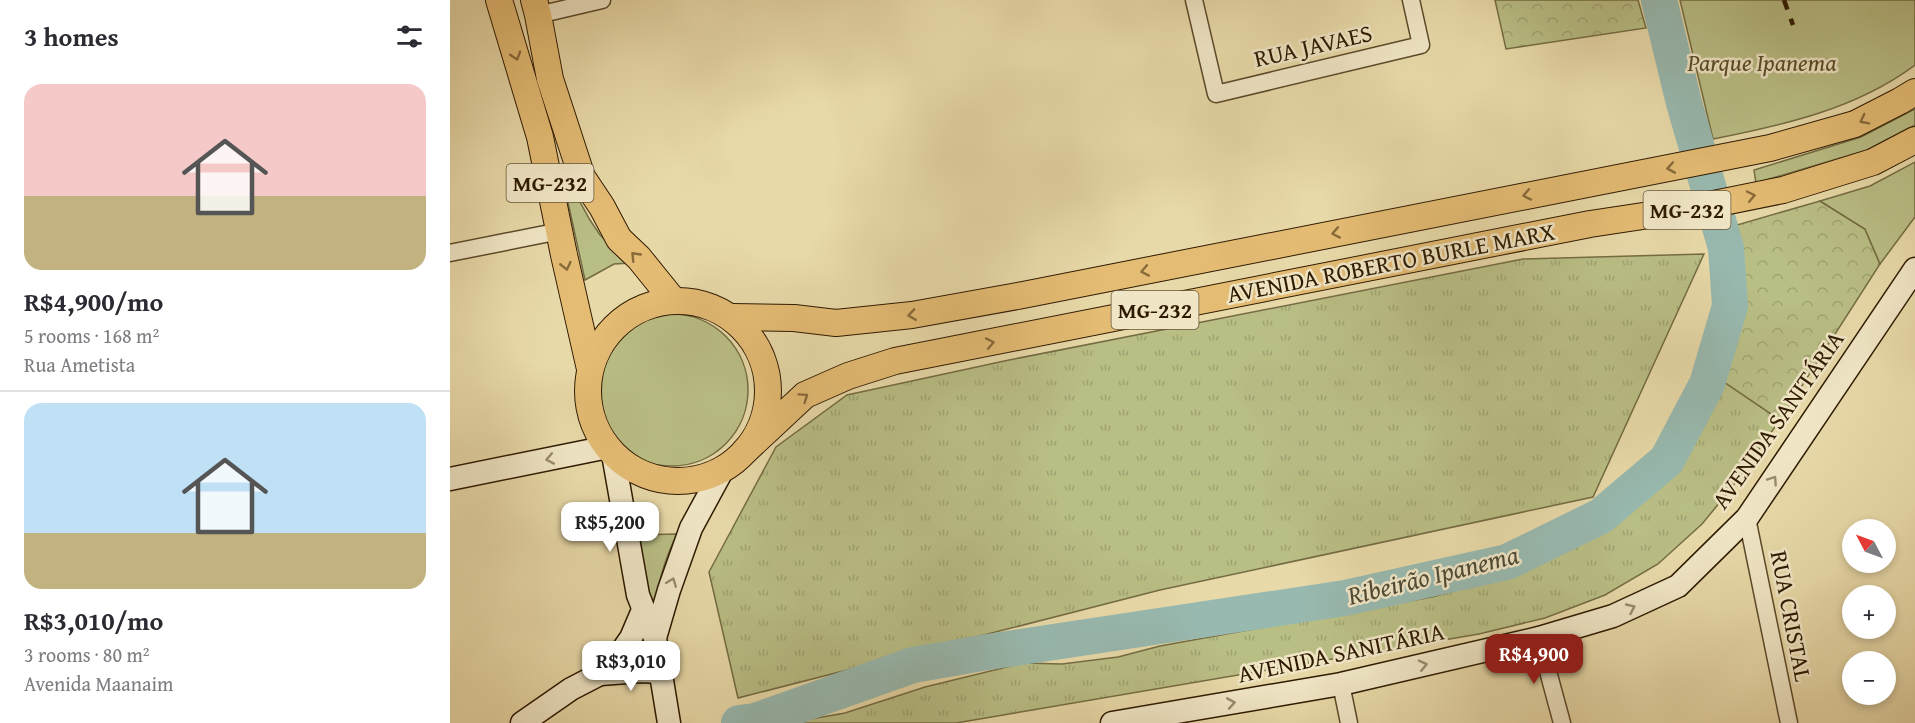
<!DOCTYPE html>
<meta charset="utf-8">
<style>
body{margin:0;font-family:"Gentium Book Plus",serif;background:#f2f2f3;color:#2b2b33;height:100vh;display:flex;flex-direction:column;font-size:22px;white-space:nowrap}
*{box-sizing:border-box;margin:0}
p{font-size:20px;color:#7c7c81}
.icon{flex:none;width:33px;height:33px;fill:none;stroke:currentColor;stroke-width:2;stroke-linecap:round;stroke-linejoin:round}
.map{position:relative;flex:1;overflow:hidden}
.details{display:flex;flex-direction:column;background:#fff;width:450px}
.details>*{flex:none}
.needle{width:39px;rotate:311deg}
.controls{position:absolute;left:1392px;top:519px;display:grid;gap:12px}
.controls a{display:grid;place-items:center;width:54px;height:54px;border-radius:50%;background:#fff;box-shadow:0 3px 9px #0003;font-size:30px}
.price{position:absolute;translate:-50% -51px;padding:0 14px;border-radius:12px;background:#fff;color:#222;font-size:20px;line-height:39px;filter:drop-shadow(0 2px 3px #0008)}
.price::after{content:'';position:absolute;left:50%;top:36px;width:18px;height:14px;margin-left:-9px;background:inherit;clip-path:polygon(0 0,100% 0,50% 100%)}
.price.active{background:#8f2418;color:#fff}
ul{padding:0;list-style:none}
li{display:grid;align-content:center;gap:12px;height:318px;padding:0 24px}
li+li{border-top:2px solid #e1e1e2}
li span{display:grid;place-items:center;height:186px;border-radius:18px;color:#555}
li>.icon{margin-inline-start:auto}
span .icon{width:108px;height:108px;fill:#fffc;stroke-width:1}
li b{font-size:26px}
h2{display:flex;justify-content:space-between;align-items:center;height:72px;padding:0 24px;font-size:26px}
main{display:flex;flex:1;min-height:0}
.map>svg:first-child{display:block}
.grass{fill:url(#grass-tufts);stroke:#746c42;stroke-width:1.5}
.forest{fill:url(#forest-crowns);stroke:#746c42;stroke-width:1.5}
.green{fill:#b9be85;stroke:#746c42;stroke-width:1.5}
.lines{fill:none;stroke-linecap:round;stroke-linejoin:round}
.river{stroke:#98b9af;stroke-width:36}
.street-casing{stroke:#5c4a2a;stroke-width:19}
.secondary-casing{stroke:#2e1a00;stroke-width:25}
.primary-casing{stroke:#2e1a00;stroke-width:28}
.street{stroke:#f0e6c6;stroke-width:16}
.secondary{stroke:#f0e6c6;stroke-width:22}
.primary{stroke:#e4bc74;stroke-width:26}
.rail{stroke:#2e1a00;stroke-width:4.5;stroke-dasharray:10 10;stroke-linecap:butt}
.oneway{stroke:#896b3a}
.oneway2{stroke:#998a6d}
.labels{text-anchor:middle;stroke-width:5;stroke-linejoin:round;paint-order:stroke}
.shield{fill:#f0e6c6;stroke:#68573b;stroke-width:1.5}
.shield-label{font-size:22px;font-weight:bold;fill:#2e1a00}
.street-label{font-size:24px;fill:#2e1a00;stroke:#f0e6c6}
.park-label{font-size:24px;font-style:italic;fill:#584b28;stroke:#f0e6c6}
.water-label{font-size:26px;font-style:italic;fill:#4e4a35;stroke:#f0e6c6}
</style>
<main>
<section class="details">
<h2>3 homes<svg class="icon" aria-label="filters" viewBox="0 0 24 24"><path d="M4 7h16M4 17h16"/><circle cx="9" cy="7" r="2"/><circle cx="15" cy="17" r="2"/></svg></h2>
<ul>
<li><span style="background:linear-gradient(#f6c9c9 60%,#c2b280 0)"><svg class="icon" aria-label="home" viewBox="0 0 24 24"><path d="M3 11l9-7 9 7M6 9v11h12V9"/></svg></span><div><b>R$4,900/mo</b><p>5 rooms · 168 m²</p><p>Rua Ametista</p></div></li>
<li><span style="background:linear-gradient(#bfe0f5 70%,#c2b280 0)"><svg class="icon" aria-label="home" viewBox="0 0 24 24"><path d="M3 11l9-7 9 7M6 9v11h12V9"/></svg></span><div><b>R$3,010/mo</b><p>3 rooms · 80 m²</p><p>Avenida Maanaim</p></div></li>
</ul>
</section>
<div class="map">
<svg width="1465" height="723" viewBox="0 0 1465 723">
<defs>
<pattern id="grass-tufts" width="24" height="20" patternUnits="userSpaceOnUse" patternTransform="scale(1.5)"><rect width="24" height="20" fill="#b9be85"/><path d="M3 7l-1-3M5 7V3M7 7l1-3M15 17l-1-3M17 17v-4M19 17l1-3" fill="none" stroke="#9fa371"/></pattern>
<pattern id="forest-crowns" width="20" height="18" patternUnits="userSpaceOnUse" patternTransform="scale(1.5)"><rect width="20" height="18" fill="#b9be85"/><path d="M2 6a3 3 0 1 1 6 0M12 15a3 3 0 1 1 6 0" fill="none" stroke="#9fa371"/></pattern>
</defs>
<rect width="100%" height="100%" fill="#e8d9a8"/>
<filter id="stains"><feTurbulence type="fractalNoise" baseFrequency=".00333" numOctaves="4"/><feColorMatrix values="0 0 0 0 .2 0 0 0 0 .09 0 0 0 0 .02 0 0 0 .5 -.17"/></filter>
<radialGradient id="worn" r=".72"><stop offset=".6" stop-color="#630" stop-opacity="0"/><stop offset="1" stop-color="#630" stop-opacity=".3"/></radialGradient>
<g class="grass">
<polygon points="1254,254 1143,497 710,590 288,698 259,572 326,447 397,395 559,360 1073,259"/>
<polygon points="1271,380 1330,420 1280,490 1252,524 1208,564 1155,595 1095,618 1029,634 506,723 338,723 395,713 475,687 573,663 612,664 668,657 710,646 982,597 1033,583 1095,555 1153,526 1204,490 1234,459 1257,421"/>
</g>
<g class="forest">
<polygon points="1045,0 1188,0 1196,28 1056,49"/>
<polygon points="1370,201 1415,229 1430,264 1330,420 1271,380 1295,295 1287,225"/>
</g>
<g class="green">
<path d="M1230,0H1465V65C1406,109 1334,125 1263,139Z"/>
<polygon points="1465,109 1465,125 1417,150 1306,183 1304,170 1411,137"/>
<polygon points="1465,162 1465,217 1430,264 1415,229 1370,201 1420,186"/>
<polygon points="110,166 140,220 150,235 180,263 164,264 135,280"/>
<circle cx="222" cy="390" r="76"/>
<path d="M227,534C213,562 207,589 202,620L183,535Z"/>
</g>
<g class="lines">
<polyline class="river" points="289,723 305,721 463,665 538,652 895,598 1057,562 1151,516 1217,460 1257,384 1280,306 1276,248 1234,103 1209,0"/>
<g class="street-casing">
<g id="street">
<polyline points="744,0 766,94 971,45 961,0"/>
<polyline points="88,15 152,0"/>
<polyline points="0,253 110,231"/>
<polyline points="1297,518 1339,723"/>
<polyline points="1089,638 1112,723"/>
<polyline points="891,684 899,723"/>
</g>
</g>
<g class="secondary-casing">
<g id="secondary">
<polyline points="163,454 188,595 205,638 219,723"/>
<polyline points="0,479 158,447"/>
<polyline points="205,638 219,590 241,528 273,469"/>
<polyline points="150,674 191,671 211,672"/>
<polyline points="72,723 121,689 150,674 165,661 181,638 193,610"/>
<polyline points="662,723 891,684 1089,638 1163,616 1228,586 1297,518 1465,269"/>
</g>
</g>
<g class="primary-casing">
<g id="primary">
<polyline points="49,0 90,137 114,255 140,369"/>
<polyline points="84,0 88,15 100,79 132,177 152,207 169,239 189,258 223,300"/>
<circle cx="228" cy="391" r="90"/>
<polyline points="282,317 344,318 386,323 462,315 573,295 1320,148 1405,124 1450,101 1465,92"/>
<polyline points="295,451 355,395 398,376 445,361 1140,224 1239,209 1333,190 1423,162 1465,140"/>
</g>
</g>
<use href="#street" class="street"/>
<use href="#secondary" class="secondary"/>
<use href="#primary" class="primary"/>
<polyline class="rail" points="1334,0 1343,25"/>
</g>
<defs><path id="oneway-chevron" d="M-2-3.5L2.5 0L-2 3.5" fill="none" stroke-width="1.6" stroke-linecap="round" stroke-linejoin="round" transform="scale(1.5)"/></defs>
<g class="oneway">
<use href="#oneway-chevron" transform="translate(66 56) rotate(73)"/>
<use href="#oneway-chevron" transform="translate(1414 120) rotate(153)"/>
<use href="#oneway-chevron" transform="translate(1221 168) rotate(170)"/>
<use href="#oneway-chevron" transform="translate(1077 195) rotate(169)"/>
<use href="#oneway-chevron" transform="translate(1301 196) rotate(-12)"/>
<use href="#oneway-chevron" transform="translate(886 233) rotate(169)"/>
<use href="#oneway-chevron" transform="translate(185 256) rotate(-134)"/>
<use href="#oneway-chevron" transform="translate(116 266) rotate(77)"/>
<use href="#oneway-chevron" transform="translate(695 271) rotate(169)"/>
<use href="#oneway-chevron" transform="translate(462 315) rotate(172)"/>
<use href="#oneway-chevron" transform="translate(540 343) rotate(-11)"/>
<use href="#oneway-chevron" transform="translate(354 397) rotate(-35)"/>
</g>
<g class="oneway2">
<use href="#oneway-chevron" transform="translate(100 459) rotate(169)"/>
<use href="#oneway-chevron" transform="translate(1323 480) rotate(-56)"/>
<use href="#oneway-chevron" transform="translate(222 582) rotate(-69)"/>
<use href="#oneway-chevron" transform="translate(1181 608) rotate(-25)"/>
<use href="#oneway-chevron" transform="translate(973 665) rotate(-13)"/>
<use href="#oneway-chevron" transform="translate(781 703) rotate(-10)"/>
</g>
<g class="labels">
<g class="shield">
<rect x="56.5" y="164" width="87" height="38" rx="4.5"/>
<rect x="1193.5" y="191" width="87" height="38" rx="4.5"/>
<rect x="661.5" y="291" width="87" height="38" rx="4.5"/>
</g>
<g class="shield-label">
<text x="100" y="191">MG-232</text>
<text x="1237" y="218">MG-232</text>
<text x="705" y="318">MG-232</text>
</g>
<g class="street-label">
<text transform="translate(863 46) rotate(-13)" y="8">RUA JAVAES</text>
<text transform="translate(941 263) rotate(-11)" y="8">AVENIDA ROBERTO BURLE MARX</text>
<text transform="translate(1328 420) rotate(-55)" y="8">AVENIDA SANITÁRIA</text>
<text transform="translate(1341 616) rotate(79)" y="8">RUA CRISTAL</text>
<text transform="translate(891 653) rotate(-12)" y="8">AVENIDA SANITÁRIA</text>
</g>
<g class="park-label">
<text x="1312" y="71">Parque Ipanema</text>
</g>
<g class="water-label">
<text transform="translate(983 575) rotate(-14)" y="9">Ribeirão Ipanema</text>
</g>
</g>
<rect width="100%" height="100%" filter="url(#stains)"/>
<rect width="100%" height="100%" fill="url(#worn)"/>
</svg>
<div class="controls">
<a><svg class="needle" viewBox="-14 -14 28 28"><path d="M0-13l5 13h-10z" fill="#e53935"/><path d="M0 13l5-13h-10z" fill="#7c7c81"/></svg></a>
<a>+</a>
<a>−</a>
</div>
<b class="price" style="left:160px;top:553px">R$5,200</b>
<b class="price active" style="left:1084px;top:685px">R$4,900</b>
<b class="price" style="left:181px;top:692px">R$3,010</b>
</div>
</main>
